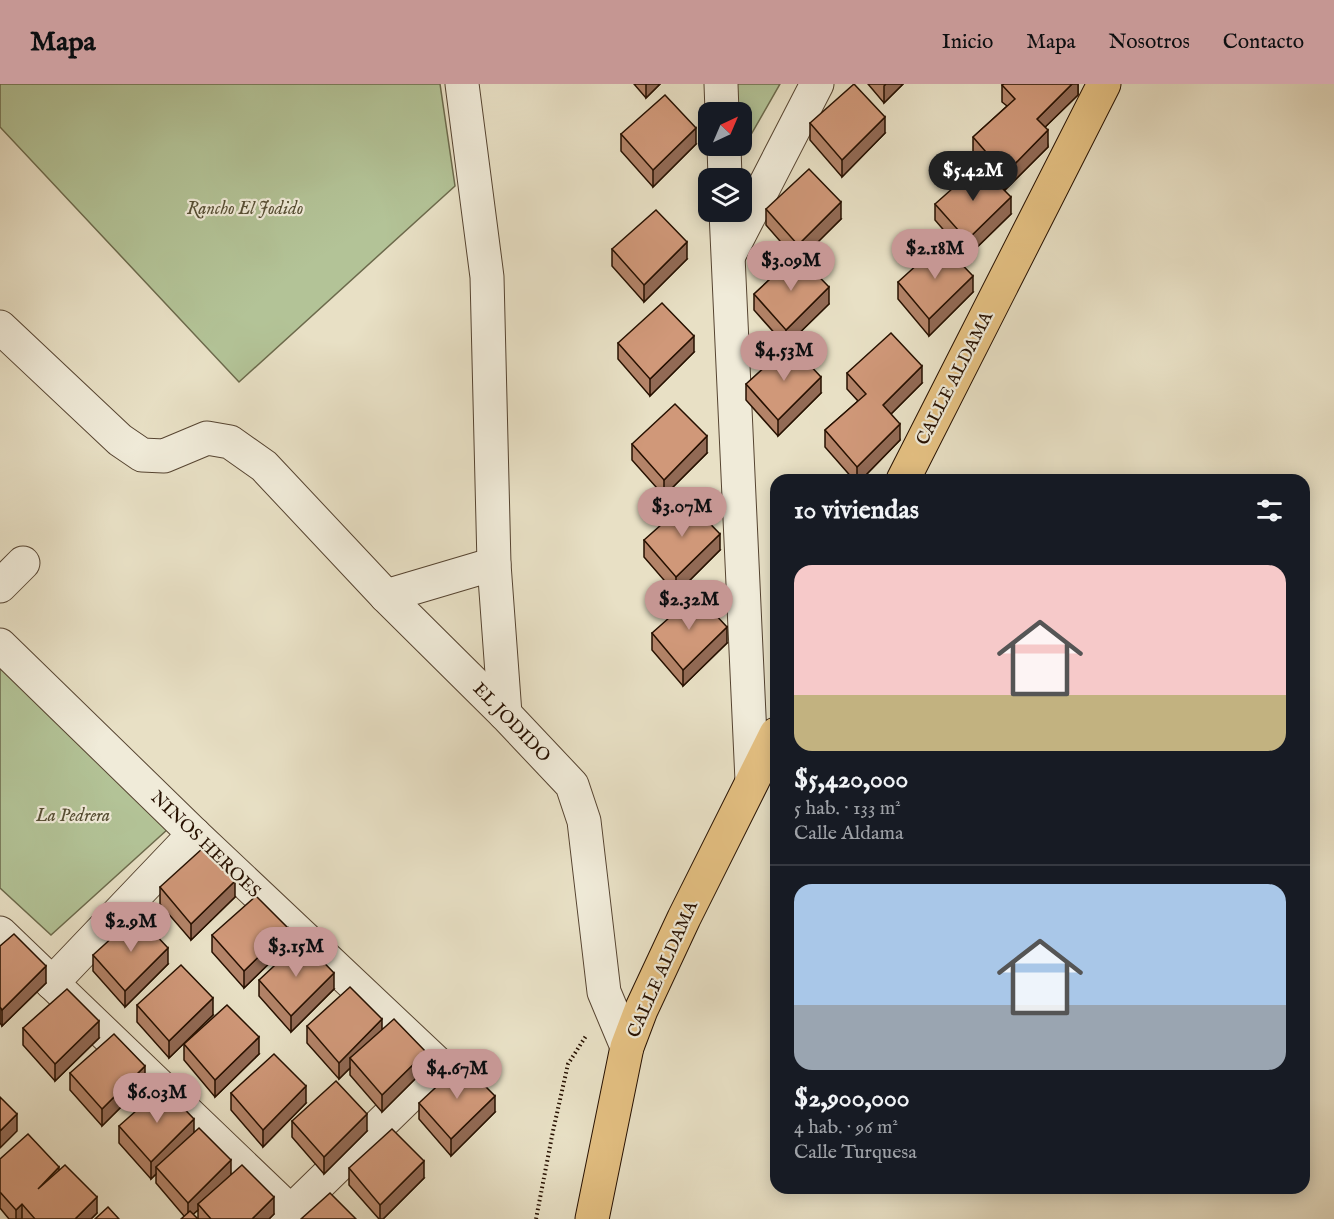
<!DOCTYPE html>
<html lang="es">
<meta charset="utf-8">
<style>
body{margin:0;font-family:"IM FELL English",serif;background:#242831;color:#f1f3f6;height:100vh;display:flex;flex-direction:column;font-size:22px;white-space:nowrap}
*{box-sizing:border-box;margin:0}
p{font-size:20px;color:#9ea1a6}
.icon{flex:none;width:33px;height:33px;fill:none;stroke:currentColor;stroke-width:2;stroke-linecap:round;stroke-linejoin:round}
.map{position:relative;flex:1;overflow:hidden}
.details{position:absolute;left:770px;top:390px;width:540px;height:720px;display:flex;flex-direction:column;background:#171b24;border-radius:18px;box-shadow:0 3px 15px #0003}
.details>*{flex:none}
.needle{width:39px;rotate:44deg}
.tools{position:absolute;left:698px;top:18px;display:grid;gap:12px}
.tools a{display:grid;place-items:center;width:54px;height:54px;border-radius:12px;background:#171b24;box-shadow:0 3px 15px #0003;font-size:30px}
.price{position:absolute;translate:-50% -51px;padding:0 14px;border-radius:21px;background:#c59692;color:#111;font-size:20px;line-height:39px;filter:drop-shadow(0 2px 3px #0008)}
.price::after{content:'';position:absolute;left:50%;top:36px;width:18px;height:14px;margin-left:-9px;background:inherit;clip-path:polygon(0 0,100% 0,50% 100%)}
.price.on{background:#222;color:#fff}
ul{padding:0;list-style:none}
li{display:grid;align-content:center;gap:12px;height:318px;padding:0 24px}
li+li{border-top:2px solid #363941}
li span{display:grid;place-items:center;height:186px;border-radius:18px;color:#555}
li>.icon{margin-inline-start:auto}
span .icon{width:108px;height:108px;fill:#fffc;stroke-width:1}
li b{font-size:26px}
h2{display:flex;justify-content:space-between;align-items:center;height:72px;padding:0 24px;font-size:26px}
header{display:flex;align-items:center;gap:36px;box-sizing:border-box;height:84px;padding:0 30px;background:#c59692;color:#111}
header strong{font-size:28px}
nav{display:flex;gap:33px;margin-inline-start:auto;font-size:21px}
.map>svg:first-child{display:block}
.green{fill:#b3c397;stroke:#6c6a4c;stroke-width:1.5}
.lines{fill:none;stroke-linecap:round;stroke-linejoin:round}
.minor-casing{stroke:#564431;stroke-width:35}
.major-casing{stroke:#261000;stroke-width:35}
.path{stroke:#261000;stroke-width:4;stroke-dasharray:1.5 3;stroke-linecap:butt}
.minor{stroke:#f0ebd9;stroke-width:33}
.major{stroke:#e4c082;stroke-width:33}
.wall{fill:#b38368;stroke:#261000;stroke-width:1.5}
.shaded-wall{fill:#926a55;stroke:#261000;stroke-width:1.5}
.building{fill:#d09879;stroke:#261000;stroke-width:1.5}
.labels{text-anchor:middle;stroke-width:4.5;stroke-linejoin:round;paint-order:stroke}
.park-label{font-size:18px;font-style:italic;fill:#574f35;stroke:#f0ebd9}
.street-label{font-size:18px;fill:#261000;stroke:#f0ebd9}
</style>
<header>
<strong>Mapa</strong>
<nav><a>Inicio</a><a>Mapa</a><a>Nosotros</a><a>Contacto</a></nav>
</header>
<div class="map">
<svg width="1334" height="1135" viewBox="0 0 1334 1135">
<rect width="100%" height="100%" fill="#e8e0c5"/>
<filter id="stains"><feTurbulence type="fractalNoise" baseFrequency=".00333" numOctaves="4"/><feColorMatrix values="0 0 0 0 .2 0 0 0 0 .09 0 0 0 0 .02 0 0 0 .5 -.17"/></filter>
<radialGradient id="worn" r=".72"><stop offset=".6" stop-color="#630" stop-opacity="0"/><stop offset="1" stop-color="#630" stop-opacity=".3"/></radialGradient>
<g class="green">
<polygon points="0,0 440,0 455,102 239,298 0,43"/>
<polygon points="730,0 780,0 733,82 732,62 741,62 741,28 731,28"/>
<polygon points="0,551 179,735 51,851 0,804"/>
</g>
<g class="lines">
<g class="minor-casing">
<g id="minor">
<polyline points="462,0 487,193 494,480 505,630"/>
<polyline points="721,0 722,28"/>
<polyline points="724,62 725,94"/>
<polyline points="726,128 752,697"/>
<polyline points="730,169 817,0"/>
<polyline points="0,243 120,356 142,371 164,372 207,354 230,358 264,382 386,512 505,630 572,701 584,737 604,908 627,963"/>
<polyline points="0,502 23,479"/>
<polyline points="386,512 494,480"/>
<polyline points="0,561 194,750 440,982 283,1135"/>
<polyline points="0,849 291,1128"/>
<polyline points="52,899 194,750"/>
</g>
</g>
<g class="major-casing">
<g id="major">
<polyline points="903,396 1104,0"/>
<polyline points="592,1135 627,963 641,926 684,834 776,650"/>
</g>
</g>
<polyline class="path" points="536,1135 553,1047 568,980 586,952"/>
<use href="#minor" class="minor"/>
<use href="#major" class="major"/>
</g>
<g class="wall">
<polygon points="634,0 660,0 646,14"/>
<polygon points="868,0 903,0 884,19"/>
<polygon points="1078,0 1078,11 1045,43 1048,63 1005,106 973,69 973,53 1007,22 1002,18 1002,1"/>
<polygon points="810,39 885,49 842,93 810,56"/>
<polygon points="621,50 696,60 653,103 621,67"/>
<polygon points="935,120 1011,130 967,173 935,136"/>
<polygon points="766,125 841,135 801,174 829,220 786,262 754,226 754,210 794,173 766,141"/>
<polygon points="612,165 687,175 644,218 612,182"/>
<polygon points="898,198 973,208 929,252 898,215"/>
<polygon points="618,259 694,268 650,312 618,275"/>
<polygon points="847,289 922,299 891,330 900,356 861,396 854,396 825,363 825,346 858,317 847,305"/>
<polygon points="746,300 821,309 778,352 746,316"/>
<polygon points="632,360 707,369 664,412 632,376"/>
<polygon points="644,456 720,466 676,510 644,473"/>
<polygon points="652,549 727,559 683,602 652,566"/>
<polygon points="160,803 235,813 191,856 160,820"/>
<polygon points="212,851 288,861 244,904 212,868"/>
<polygon points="0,862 46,899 2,942 0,939"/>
<polygon points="93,871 168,880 125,923 93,887"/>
<polygon points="259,896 334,905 291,948 259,912"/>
<polygon points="137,921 213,931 169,974 137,938"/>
<polygon points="307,942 382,945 426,984 382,1028 350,991 350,984 339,995 307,959"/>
<polygon points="23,944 99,954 55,997 23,961"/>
<polygon points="184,960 259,970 215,1013 184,976"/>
<polygon points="70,989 145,999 102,1042 70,1006"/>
<polygon points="231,1009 306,1019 263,1063 231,1026"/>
<polygon points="419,1019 495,1028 451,1072 419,1035"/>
<polygon points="292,1037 367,1047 324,1090 292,1053"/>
<polygon points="119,1042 194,1048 231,1090 274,1130 269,1135 198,1135 198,1126 193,1130 184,1132 156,1099 156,1090 151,1095 119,1059"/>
<polygon points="0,1075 59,1086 97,1129 91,1135 9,1135 0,1124"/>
<polygon points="349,1084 424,1094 383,1135 379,1135 349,1101"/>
</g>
<g class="shaded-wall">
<polygon points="646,0 660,0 646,14"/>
<polygon points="886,0 903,0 884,19 884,2"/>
<polygon points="1072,0 1078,0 1078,11 1037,51 1037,35"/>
<polygon points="885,33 885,49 842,93 842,76"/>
<polygon points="696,44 696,60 653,103 653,86"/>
<polygon points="1048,46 1048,63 1005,106 1005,90"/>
<polygon points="1011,113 1011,130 967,173 967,156"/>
<polygon points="841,118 841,135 798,178 798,161"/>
<polygon points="687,158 687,175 644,218 644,201"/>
<polygon points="973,192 973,208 929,252 929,235"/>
<polygon points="829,203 829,220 786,262 786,246"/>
<polygon points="694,252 694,268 650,312 650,295"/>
<polygon points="922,282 922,299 883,338 883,321"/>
<polygon points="821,293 821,309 778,352 778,336"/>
<polygon points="900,340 900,356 861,396 857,396 857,383"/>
<polygon points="707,352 707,369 664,412 664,396"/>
<polygon points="720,450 720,466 676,510 676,493"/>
<polygon points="727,543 727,559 683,602 683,586"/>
<polygon points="235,797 235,813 191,856 191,840"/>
<polygon points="288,844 288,861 244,904 244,887"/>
<polygon points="168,864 168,880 125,923 125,907"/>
<polygon points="46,882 46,899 2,942 2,926"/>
<polygon points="334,889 334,905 291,948 291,932"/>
<polygon points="213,914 213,931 169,974 169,957"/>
<polygon points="382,935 382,952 350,974 350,984 339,995 339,979"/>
<polygon points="99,937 99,954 55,997 55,980"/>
<polygon points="259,953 259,970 215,1013 215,996"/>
<polygon points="426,968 426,984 382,1028 382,1011"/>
<polygon points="145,982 145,999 102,1042 102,1025"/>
<polygon points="306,1002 306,1019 263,1063 263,1046"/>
<polygon points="495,1012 495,1028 451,1072 451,1055"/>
<polygon points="17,1030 17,1047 0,1064 0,1047"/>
<polygon points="367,1030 367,1047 324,1090 324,1073"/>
<polygon points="194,1035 194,1052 156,1083 156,1090 151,1095 151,1078"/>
<polygon points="231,1076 231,1093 198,1120 198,1126 188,1135 188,1119"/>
<polygon points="424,1077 424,1094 383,1135 380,1135 380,1121"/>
<polygon points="59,1083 59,1099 38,1105"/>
<polygon points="97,1113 97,1129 91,1135 75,1135"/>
<polygon points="274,1113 274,1130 269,1135 252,1135"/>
<polygon points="22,1120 22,1135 16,1135 16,1126"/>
</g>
<g class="building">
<polygon points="854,0 885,33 842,76 810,39"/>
<polygon points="1004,0 1072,0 1037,35 1048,46 1005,90 973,53 1015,15 1002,1"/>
<polygon points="665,11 696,44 653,86 621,50"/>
<polygon points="979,81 1011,113 967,156 935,120"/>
<polygon points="809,85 841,118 798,161 766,125"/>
<polygon points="656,126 687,158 644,201 612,165"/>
<polygon points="941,159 973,192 929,235 898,198"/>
<polygon points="797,170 829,203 786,246 754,210"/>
<polygon points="662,219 694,252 650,295 618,259"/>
<polygon points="891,249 922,282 883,321 900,340 857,383 825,346 866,310 847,289"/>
<polygon points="790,260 821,293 778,336 746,300"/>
<polygon points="675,320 707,352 664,396 632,360"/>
<polygon points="688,417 720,450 676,493 644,456"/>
<polygon points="696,510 727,543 683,586 652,549"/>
<polygon points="203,764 235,797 191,840 160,803"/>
<polygon points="256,812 288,844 244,887 212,851"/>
<polygon points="137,831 168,864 125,907 93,871"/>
<polygon points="14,850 46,882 2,926 0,923 0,862"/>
<polygon points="302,856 334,889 291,932 259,896"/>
<polygon points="181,881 213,914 169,957 137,921"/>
<polygon points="350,903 382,935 339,979 307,942"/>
<polygon points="67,905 99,937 55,980 23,944"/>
<polygon points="227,921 259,953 215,996 184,960"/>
<polygon points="394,935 426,968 382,1011 350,974"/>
<polygon points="114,950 145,982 102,1025 70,989"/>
<polygon points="274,970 306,1002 263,1046 231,1009"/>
<polygon points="462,979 495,1012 451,1055 419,1019"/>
<polygon points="336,997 367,1030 324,1073 292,1037"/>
<polygon points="163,1003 194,1035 151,1078 119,1042"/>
<polygon points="0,1013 17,1030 0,1047"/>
<polygon points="199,1044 231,1076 188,1119 156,1083"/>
<polygon points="392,1045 424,1077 380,1121 349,1084"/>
<polygon points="28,1050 59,1083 38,1105 65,1081 97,1113 75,1135 35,1135 22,1120 16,1126 0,1108 0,1075"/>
<polygon points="242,1081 274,1113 252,1135 211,1135 198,1120"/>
<polygon points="330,1109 356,1135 301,1135"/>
<polygon points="108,1123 119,1135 95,1135"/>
<polygon points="190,1127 198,1135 181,1135"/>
</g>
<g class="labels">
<g class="park-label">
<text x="245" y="130">Rancho El Jodido</text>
<text x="73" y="737">La Pedrera</text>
</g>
<g class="street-label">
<text transform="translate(954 294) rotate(-63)" y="6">CALLE ALDAMA</text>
<text transform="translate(512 638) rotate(46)" y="6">EL JODIDO</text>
<text transform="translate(206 760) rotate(44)" y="6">NINOS HEROES</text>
<text transform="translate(662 885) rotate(-66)" y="6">CALLE ALDAMA</text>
</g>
</g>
<rect width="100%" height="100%" filter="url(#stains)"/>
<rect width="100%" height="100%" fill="url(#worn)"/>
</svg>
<div class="tools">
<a><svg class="needle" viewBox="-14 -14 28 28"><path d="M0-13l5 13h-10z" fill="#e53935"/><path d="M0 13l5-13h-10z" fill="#9ea1a6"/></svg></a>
<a><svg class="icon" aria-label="layers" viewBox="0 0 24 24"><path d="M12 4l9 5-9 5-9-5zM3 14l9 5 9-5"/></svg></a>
</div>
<b class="price on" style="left:973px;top:118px">$5.42M</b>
<b class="price" style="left:935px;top:196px">$2.18M</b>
<b class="price" style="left:791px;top:208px">$3.09M</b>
<b class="price" style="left:784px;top:298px">$4.53M</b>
<b class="price" style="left:682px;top:454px">$3.07M</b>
<b class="price" style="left:689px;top:547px">$2.32M</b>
<b class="price" style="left:131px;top:869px">$2.9M</b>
<b class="price" style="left:296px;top:894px">$3.15M</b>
<b class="price" style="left:457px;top:1016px">$4.67M</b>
<b class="price" style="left:157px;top:1040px">$6.03M</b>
<section class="details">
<h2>10 viviendas<svg class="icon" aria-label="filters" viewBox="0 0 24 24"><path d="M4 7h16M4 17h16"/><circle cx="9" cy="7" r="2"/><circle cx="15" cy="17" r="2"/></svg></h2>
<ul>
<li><span style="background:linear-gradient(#f6c9c9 70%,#c2b280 0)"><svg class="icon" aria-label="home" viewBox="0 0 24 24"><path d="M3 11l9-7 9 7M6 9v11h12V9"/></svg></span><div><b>$5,420,000</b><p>5 hab. · 133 m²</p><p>Calle Aldama</p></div></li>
<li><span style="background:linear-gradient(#a9c7e8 65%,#9aa5b1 0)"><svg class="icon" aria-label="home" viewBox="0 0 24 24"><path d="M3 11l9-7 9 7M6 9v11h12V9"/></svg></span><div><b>$2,900,000</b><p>4 hab. · 96 m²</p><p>Calle Turquesa</p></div></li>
</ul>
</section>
</div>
